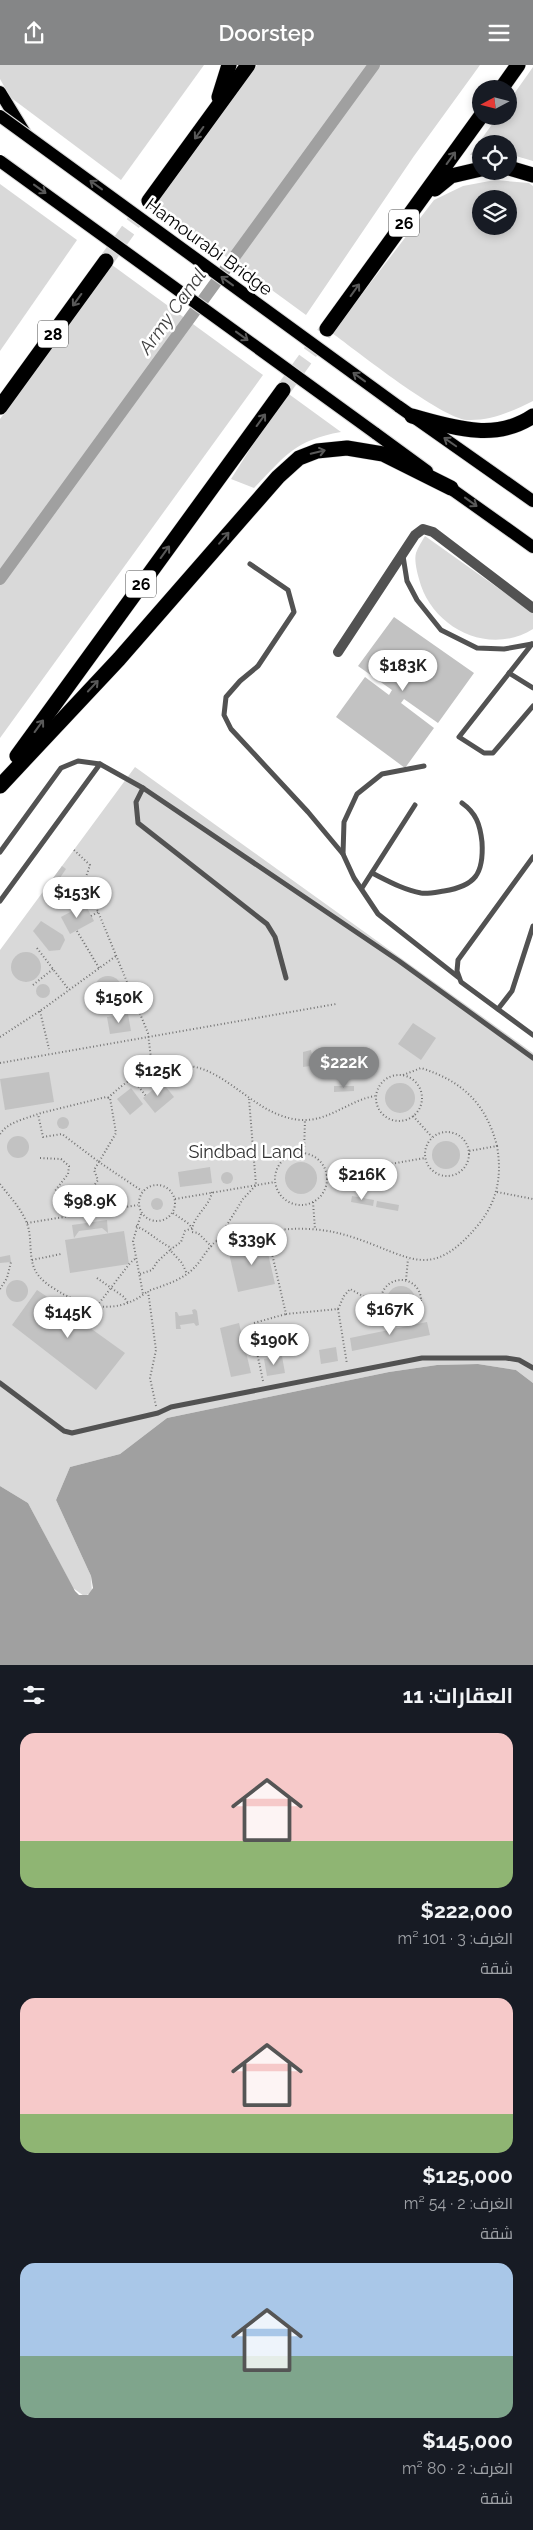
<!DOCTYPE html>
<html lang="ar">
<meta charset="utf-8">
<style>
body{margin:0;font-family:Raleway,Cairo,sans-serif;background:#20242c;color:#f1f3f6;direction:rtl;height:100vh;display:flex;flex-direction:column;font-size:19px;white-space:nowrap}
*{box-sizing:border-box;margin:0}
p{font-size:16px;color:#9ea1a6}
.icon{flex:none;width:28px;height:28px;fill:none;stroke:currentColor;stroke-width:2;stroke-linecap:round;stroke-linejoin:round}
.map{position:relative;height:1600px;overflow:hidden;direction:ltr}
.side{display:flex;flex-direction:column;background:#171b24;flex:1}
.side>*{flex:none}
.needle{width:32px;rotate:263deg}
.controls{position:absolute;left:472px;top:15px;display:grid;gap:10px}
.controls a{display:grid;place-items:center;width:45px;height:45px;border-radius:50%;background:#171b24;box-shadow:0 2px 8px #0003;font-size:25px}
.price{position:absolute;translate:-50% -42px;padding:0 11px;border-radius:18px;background:#fff;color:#222;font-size:16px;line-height:32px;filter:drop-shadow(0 1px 2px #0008)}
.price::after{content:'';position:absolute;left:50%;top:30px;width:15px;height:11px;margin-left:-8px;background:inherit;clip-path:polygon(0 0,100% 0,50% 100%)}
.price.active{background:#858687;color:#fff}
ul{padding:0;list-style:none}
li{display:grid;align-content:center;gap:10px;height:265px;padding:0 20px}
li span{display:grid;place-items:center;height:155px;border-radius:15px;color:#555}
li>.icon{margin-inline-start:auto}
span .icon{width:90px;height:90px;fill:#fffc;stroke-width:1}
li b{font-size:21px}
h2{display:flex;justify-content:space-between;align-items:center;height:60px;padding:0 20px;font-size:21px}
header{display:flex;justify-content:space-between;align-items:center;height:65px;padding:0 20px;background:#858687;color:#fff;font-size:22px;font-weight:600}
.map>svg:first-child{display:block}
.green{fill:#d9d9d9;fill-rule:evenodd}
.water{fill:#a0a0a0}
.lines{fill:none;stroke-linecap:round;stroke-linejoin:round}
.canal{stroke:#a0a0a0;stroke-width:12}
.building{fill:#c2c2c2}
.motorway-tunnel{stroke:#d9d9d9;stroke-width:15;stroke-dasharray:15 8;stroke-linecap:butt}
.primary-casing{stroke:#dbdbdb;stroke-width:14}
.motorway-casing{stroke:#dbdbdb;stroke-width:16}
.path{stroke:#747474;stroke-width:2;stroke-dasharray:1 2.5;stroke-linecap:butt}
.service{stroke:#525252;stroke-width:5}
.minor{stroke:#525252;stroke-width:10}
.primary{stroke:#000;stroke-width:12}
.motorway{stroke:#000;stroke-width:15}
.primary-bridge-casing{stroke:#dbdbdb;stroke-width:14;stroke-linecap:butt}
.primary-bridge{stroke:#000;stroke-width:12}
.oneway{stroke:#595959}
.labels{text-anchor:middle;stroke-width:5;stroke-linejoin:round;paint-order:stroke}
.shield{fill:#fff;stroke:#4c4c4c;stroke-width:1}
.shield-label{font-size:16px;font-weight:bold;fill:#000}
.street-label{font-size:18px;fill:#000;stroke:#fff}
.park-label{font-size:18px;fill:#303030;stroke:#fff}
.water-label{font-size:19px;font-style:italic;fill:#414141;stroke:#fff}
</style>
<header><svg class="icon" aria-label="menu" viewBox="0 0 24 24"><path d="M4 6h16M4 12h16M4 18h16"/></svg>Doorstep<svg class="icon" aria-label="share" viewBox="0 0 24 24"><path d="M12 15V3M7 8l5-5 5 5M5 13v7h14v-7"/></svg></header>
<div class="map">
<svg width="533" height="1600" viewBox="0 0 533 1600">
<rect width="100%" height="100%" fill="#fff"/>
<g class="green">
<polygon points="0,0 204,0 121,115 10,32 0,14"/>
<polygon points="257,0 480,0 414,91 306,250 155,140"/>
<polygon points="533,2 533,96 509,89 509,79 481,79 481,89 470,90 498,51 509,51 509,36"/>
<path d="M495,115L529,118L533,121V336C513,346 491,356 467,355C441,353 358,287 332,268L434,135L463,121ZM481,134H509V161H481Z"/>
<polygon points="0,119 77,175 0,286"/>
<polygon points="112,200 263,310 0,673 0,354"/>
<path d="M286,327L341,367C295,375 285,391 254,423L231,414Z"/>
<path d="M425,471L533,548V564C488,592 431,562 419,514C417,507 414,495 416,488C418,482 422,476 425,471Z"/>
<polygon points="135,702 533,988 533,1318 516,1305 478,1299 437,1300 389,1307 167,1353 120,1389 70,1402 56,1435 91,1511 92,1528 84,1531 73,1523 28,1438 0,1421 0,885"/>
</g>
<polygon class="water" points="478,1299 516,1305 533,1318 533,1600 0,1600 0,1421 28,1438 75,1526 79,1530 88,1530 93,1523 91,1511 56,1435 70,1402 120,1389 167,1353 389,1307 437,1300"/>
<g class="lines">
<polyline class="canal" points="0,514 374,0"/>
</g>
<g class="building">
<polygon points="394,552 474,608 438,658 404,634 401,638 434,663 405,703 336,652 365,612 389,630 392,625 358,601"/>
<polygon points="62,801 66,804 55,820 51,816"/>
<polygon points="85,839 94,856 70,869 61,852"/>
<polygon points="41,856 63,870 65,875 60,885 49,886 33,866"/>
<circle cx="26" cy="902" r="15"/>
<circle cx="108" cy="925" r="14"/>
<circle cx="43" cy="926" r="7"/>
<polygon points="128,949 131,966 110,969 107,952"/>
<polygon points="413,958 436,973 421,995 398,979"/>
<polygon points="311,985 313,995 316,995 317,1000 303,1002 303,987"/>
<circle cx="341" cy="1004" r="8"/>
<polygon points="360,1000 366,1002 362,1012 357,1010"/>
<polygon points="49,1007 54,1037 5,1045 0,1014"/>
<polygon points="162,1017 174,1032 155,1048 143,1033"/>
<circle cx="400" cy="1033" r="15"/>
<polygon points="334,1021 354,1021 354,1026 334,1027"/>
<polygon points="131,1023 143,1039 130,1050 117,1034"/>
<circle cx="63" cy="1058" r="6"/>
<circle cx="18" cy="1082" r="11"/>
<circle cx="446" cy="1090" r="14"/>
<circle cx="301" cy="1113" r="16"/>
<polygon points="210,1102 212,1118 180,1122 178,1107"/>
<circle cx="227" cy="1113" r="6"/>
<polygon points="352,1131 374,1135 373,1141 351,1137"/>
<circle cx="157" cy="1139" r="6"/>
<polygon points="377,1136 399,1140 398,1146 376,1142"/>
<polygon points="107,1155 108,1168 102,1163 79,1166 74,1173 72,1160"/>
<polygon points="124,1166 129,1199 70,1208 65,1175"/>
<polygon points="265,1175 275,1219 238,1227 228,1184"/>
<polygon points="10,1190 11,1197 0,1198 0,1192"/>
<circle cx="17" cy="1226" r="11"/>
<circle cx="401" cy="1235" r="14"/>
<polygon points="37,1225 58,1239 63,1237 68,1241 68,1247 125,1288 96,1325 12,1260"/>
<polygon points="195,1244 197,1246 199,1260 196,1261 194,1258 180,1260 181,1264 176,1264 175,1247 177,1247 179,1251 193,1249 192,1245"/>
<polygon points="427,1257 430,1270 352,1286 350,1273"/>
<polygon points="239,1258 251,1308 231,1312 220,1263"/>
<polygon points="336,1282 338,1296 321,1299 319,1285"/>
<polygon points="282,1291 285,1308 267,1311 264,1294"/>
</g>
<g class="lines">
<g class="motorway-tunnel">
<polyline points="106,196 149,136"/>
<polyline points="283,325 327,264"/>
</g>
<g class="primary-casing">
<g id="primary">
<polyline points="0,27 25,68"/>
<polyline points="398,341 533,436"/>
<polyline points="375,368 427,406"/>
<polyline points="443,418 533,482"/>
</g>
</g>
<g class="motorway-casing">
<g id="motorway">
<polyline points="501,24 518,0"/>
<polyline points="219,32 229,0"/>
<polyline points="509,103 533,110"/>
<polyline points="435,124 451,111 481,104"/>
<polyline points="149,136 248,0"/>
<polyline points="327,264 481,51"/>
<polyline points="0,342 106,196"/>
<path d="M412,351C452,362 495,377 533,351"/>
<polyline points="17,691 283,325"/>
<polyline points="0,721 119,594 278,412 299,393 317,386 347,383 383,389 451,423"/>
</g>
</g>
<g class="path">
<polyline points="74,785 90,800 85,815 148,968 152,1002"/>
<polyline points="91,851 98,847"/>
<polyline points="77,866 99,903"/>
<polyline points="37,883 69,925"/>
<polyline points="33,920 53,904"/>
<polyline points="40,946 49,984"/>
<polyline points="0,972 40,946 116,891"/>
<polyline points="0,998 336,939"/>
<circle cx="399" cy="1033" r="23"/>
<path d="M403,1010L421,1003C462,1016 486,1038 497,1081L469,1086"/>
<polyline points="132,1013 146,1031"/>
<polyline points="162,1017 174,1001"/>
<path d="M108,1033C126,1016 143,1004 168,1002C180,1000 193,1000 205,1005C239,1019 261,1051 300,1055C329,1057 349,1035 375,1031"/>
<polyline points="413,1051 432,1072"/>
<circle cx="447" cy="1089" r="22"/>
<path d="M0,1069C8,1057 25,1054 38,1049L41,1048L106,1032L110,1033L116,1068L99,1097L62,1069L43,1072L38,1049"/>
<circle cx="301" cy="1114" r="26"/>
<polyline points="304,1089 305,1054"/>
<path d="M40,1093L61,1094L69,1101L68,1109L55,1126L57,1137L61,1140C74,1140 75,1129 89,1128L98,1115L94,1105L99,1097L142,1126"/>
<polyline points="326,1110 425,1093"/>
<path d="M0,1119C9,1131 20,1142 26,1156C34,1173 26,1196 39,1211C45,1219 55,1224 63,1229C93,1245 121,1248 148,1226"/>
<circle cx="157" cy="1138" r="18"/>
<path d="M212,1127C209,1143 192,1151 192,1167L198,1168L212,1182"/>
<polyline points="497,1127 533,1134"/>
<polyline points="175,1134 275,1117"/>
<polyline points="313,1137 315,1164"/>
<polyline points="173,1148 189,1159 192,1163 185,1166 181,1177 170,1185 182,1198 187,1209"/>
<polyline points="141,1149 133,1176 143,1229"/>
<polyline points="27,1158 138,1140"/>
<path d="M136,1161C150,1167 158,1177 172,1183"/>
<polyline points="267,1167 286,1249 338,1244 344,1231 350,1224 372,1236 381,1239"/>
<polyline points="217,1176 243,1134 256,1120 249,1034"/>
<polyline points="32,1195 61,1189"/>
<polyline points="140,1209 152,1205 157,1197 170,1185"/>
<polyline points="97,1213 124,1232 128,1238"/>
<circle cx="401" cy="1235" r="20"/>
<polyline points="406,1215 408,1194"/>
<polyline points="0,1224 7,1213 11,1197"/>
<polyline points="97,1241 130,1198 136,1193"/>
<polyline points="338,1244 347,1299"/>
<polyline points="263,1316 252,1264 254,1258 286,1249"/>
<path d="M156,1341L150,1313L156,1285L148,1226C165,1220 183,1215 195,1202C202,1195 209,1180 217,1176C224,1172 260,1168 270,1166C298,1162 325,1163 352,1172C411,1191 430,1218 479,1159C498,1135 502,1110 497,1081"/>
</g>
<g class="service">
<polyline points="403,491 407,516 417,535 441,565 477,583 504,584 532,579"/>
<polyline points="250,499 288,525 294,547 258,601 240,616 226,632 224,650 231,664 308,747 343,789"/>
<polyline points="532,579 459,672 484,688 493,688 533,641"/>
<polyline points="509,608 533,623"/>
<polyline points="424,701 382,709 357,729 344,757 343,789 354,813 378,849 458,912"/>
<polyline points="143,723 136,737 138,758 267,859 275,872 286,913"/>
<polyline points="0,787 61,703 78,696 100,699 143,723 399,896 533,993"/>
<polyline points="533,792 458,895 457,906 461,917 533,970"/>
<path d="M372,808C388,816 404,825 421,828C428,829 437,827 444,826C475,821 484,809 482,777C480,759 476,748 462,738"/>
<polyline points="362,823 415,740"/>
<polyline points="0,836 100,699"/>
<polyline points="498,944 512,926 533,861"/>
<polyline points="0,1318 64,1366 72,1368 158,1348 171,1342 422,1293 506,1293 519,1295 533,1303"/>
</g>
<polyline class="minor" points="338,587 415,470 423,464 433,467 533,543"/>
<use href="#primary" class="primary"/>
<use href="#motorway" class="motorway"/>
<g class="primary-bridge-casing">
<g id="primary-bridge">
<polyline points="0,51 398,341"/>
<polyline points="0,96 375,368"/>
</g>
</g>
<use href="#primary-bridge" class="primary-bridge"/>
</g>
<defs><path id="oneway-shaft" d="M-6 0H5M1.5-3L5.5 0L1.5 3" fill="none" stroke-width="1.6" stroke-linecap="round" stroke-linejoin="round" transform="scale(1.25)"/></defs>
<g class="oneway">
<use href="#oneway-shaft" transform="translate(199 68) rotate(126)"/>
<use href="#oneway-shaft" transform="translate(451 93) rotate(-54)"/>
<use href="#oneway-shaft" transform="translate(96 120) rotate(-144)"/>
<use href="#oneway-shaft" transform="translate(40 124) rotate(36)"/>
<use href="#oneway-shaft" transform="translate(227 216) rotate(-144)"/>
<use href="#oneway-shaft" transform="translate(355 225) rotate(-54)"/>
<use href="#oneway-shaft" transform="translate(77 235) rotate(126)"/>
<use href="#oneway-shaft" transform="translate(242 271) rotate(36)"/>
<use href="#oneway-shaft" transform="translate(359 312) rotate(-144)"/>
<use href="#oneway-shaft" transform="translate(261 355) rotate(-54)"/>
<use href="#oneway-shaft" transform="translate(450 377) rotate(-145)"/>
<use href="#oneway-shaft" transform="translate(318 387) rotate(-13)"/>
<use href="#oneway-shaft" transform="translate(471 437) rotate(36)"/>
<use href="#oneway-shaft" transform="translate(224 473) rotate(-49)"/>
<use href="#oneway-shaft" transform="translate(165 487) rotate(-54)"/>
<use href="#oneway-shaft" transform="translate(93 621) rotate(-47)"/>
<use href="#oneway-shaft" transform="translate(39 661) rotate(-54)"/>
</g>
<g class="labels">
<g class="shield">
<rect x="389" y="144.5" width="30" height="27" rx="4"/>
<rect x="38" y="255.5" width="30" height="27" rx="4"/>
<rect x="126" y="505.5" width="30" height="27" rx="4"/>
</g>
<g class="shield-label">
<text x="404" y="164">26</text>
<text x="53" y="275">28</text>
<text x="141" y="525">26</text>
</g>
<g class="street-label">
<text transform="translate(209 182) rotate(36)" y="6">Hamourabi Bridge</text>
</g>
<g class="park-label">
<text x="246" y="1093">Sindbad Land</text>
</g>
<g class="water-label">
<text transform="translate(172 246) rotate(-54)" y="7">Army Canal</text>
</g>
</g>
</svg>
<div class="controls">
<a><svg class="needle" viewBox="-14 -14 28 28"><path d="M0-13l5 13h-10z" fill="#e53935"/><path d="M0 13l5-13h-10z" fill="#9ea1a6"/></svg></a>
<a><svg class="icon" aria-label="locate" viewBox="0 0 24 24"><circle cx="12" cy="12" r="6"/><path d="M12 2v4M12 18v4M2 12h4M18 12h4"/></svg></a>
<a><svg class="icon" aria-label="layers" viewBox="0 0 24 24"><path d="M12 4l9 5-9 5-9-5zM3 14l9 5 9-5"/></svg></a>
</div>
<b class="price" style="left:403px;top:627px">$183K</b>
<b class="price" style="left:77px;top:854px">$153K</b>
<b class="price" style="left:119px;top:959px">$150K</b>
<b class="price active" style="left:344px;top:1024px">$222K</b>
<b class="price" style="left:158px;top:1032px">$125K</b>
<b class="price" style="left:362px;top:1136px">$216K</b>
<b class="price" style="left:90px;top:1162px">$98.9K</b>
<b class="price" style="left:252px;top:1201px">$339K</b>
<b class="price" style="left:390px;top:1271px">$167K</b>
<b class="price" style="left:68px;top:1274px">$145K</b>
<b class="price" style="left:274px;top:1301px">$190K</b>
</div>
<section class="side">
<h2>العقارات: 11<svg class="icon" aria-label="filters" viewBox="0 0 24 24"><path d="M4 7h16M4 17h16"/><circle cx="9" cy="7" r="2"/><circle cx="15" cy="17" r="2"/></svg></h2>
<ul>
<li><span style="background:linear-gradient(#f6c9c9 70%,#8fb573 0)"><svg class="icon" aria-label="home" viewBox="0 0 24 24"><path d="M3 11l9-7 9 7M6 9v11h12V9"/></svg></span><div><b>$222,000</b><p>الغرف: 3 · 101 m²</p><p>شقة</p></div></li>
<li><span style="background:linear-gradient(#f6c9c9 75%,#8fb573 0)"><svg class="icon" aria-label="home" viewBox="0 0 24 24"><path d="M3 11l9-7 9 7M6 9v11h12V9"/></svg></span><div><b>$125,000</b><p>الغرف: 2 · 54 m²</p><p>شقة</p></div></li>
<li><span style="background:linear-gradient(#a9c7e8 60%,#7fa58c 0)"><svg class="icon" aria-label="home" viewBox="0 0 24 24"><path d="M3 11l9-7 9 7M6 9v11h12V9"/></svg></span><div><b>$145,000</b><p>الغرف: 2 · 80 m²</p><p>شقة</p></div></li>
</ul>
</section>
